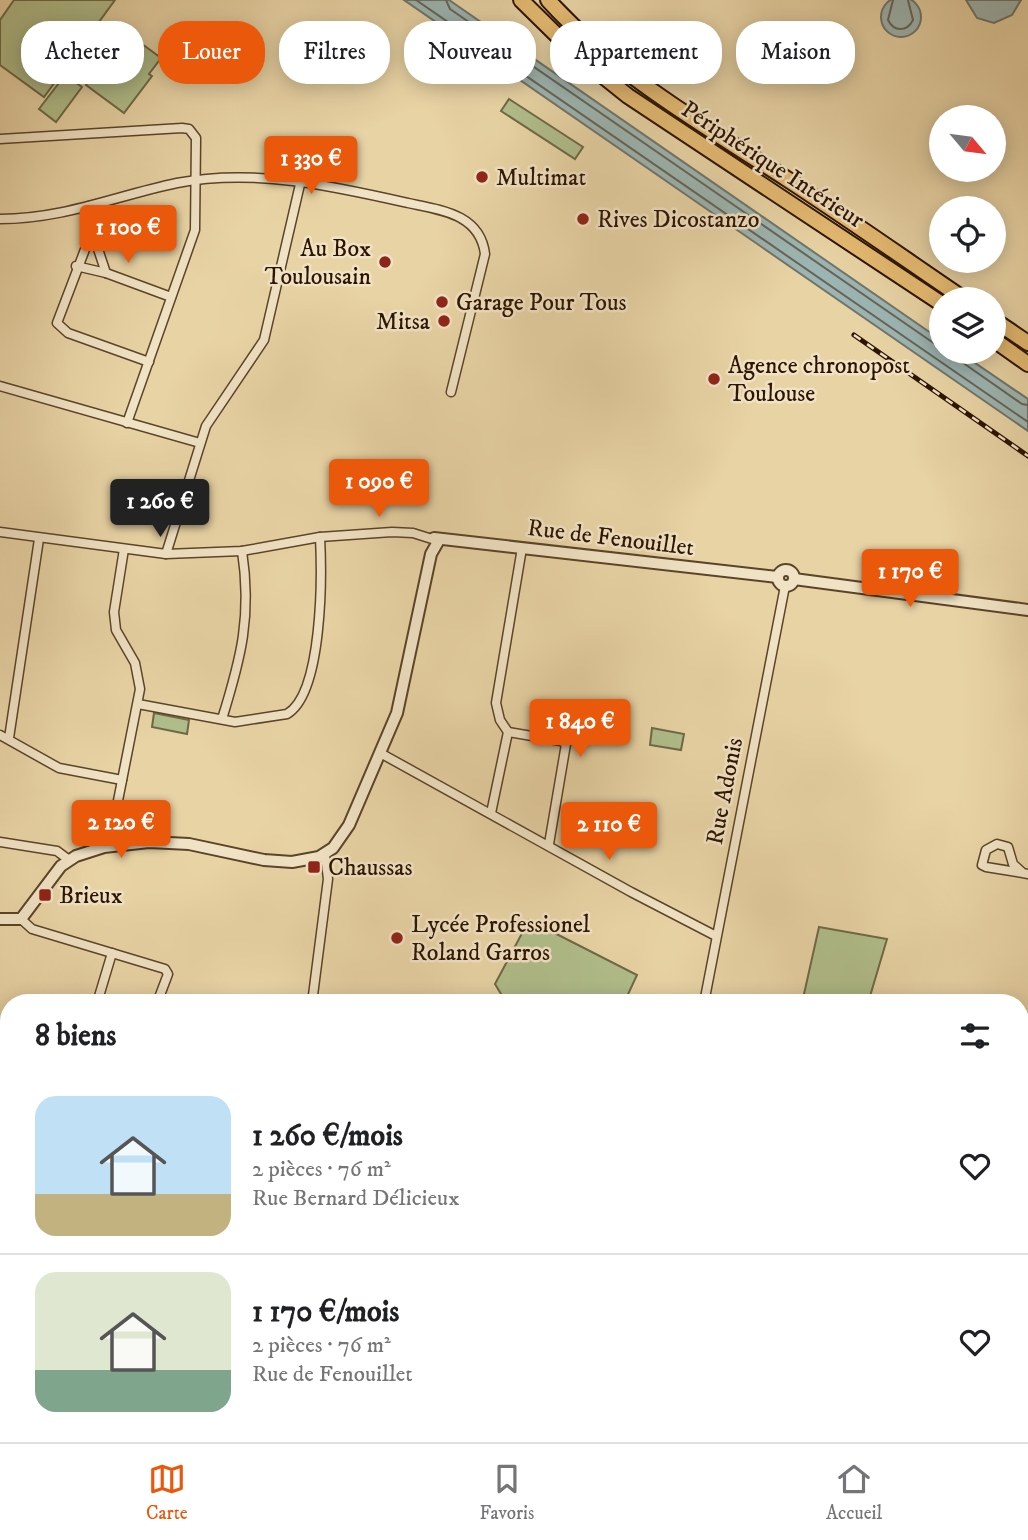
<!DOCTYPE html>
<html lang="fr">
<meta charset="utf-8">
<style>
body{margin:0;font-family:"IM FELL DW Pica",serif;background:#f6f6f6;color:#202124;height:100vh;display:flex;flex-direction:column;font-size:26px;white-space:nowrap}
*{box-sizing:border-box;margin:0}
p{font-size:23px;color:#757577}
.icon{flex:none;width:38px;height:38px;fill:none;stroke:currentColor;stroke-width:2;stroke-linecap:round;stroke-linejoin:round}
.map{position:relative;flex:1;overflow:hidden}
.side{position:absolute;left:0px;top:994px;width:1029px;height:448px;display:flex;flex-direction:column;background:#fff;border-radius:28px 28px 0 0;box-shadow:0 4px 18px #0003}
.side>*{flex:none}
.banner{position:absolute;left:21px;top:21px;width:987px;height:63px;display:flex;gap:14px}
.needle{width:46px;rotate:119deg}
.controls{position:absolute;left:929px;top:105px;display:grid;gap:14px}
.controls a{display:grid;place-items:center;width:77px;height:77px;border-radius:50%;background:#fff;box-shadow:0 4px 18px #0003;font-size:35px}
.price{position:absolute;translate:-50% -60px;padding:0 16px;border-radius:7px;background:#ea580c;color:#fff;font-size:23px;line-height:46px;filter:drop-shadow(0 2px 4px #0008)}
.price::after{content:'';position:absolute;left:50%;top:42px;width:21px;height:16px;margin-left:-10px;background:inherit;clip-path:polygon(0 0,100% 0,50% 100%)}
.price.on{background:#222;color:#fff}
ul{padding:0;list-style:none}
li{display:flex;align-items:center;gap:21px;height:175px;padding:0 35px}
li+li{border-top:2px solid #e0e0e0}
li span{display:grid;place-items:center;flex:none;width:196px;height:140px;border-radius:21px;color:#555}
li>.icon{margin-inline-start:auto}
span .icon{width:84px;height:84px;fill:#fffc;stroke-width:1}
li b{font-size:30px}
h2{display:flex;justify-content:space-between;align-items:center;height:84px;padding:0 35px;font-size:30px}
.chip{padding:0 24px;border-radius:28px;background:#fff;box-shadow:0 4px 18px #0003;font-size:24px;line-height:63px}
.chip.on{background:#ea580c;color:#fff}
.dock{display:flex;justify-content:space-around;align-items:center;height:98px;border-top:2px solid #e0e0e0;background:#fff;font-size:19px;color:#757577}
.dock a{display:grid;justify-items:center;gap:4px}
.dock .on{color:#ea580c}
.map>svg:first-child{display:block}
.green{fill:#b0be8b;stroke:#6e6946;stroke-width:2}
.water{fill:#9cb5b2;stroke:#6f756b;stroke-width:2}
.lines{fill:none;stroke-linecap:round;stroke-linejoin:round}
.shore{stroke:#646459;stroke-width:2}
.minor-casing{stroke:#5b4429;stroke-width:11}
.tertiary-casing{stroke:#5b4429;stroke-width:14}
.primary-casing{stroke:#2c1400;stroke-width:16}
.motorway-casing{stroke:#2c1400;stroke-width:18}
.minor{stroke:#f0e2c4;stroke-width:8}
.tertiary{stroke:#f0e2c4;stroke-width:10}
.primary{stroke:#e4ba72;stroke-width:12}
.motorway{stroke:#e4ba72;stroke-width:14}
.rail-casing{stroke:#2c1400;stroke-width:5}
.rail{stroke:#f0e2c4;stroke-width:2.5;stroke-dasharray:8;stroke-linecap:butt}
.poi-dot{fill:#8f2418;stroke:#f0e2c4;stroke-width:2.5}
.labels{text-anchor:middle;stroke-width:5;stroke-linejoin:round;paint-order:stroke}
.street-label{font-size:24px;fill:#2c1400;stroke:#f0e2c4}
.poi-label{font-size:24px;fill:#2c1400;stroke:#f0e2c4;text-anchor:start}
</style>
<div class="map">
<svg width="1028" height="1442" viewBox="0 0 1028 1442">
<rect width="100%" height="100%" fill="#e8d3a5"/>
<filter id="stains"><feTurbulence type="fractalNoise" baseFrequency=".00286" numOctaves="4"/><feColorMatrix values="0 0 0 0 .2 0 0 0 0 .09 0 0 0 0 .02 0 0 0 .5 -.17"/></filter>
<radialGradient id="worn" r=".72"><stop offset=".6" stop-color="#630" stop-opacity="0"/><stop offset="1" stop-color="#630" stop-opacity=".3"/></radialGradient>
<g class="green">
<polygon points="14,0 115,0 44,97 0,65 0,20"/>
<polygon points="123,30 161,58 149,74 152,76 124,113 86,85"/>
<polygon points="65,75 82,87 56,122 39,109"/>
<polygon points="509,99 583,147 575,159 501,111"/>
<polygon points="154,713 189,720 187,734 152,727"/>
<polygon points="652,728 684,734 681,750 650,745"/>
<polygon points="529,920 637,975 624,1003 509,1003 507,998 504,999 495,984"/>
<polygon points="819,927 887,939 868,1003 802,1003"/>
</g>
<g class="water">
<circle cx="901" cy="17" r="20"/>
<polygon points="404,0 449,0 941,340 942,352 959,352 1028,399 1028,431"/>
<polygon points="966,0 1021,0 1012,15 994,23 977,18"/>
</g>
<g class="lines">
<g class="shore">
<polyline points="416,0 1028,422"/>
<polyline points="446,0 450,9 935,344 942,345"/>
<path d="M893,0L888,20C894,32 907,32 913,20L908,0"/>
<polyline points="956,352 959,360 1022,404 1028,405"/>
</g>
<g class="minor-casing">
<g id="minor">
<polyline points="0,139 182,128 189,129 196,138 195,230 127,423"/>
<polyline points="89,206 92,231 106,273"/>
<path d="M0,219C64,219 115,196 177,183C254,168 333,186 408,203C441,210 480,214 485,254L451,392"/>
<polyline points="92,231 57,323 68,333 149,362"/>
<polyline points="76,266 106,273 171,297"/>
<polyline points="0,386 200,443"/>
<polyline points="0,532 166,554 242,551 320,537 392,532 413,533 432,539"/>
<polyline points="166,554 206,426 264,340 301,180"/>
<path d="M138,704L235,722L287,714C323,693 322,575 320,537"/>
<path d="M222,719C241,658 252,616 242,551"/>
<polyline points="508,732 561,741 566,744 549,844"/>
<polyline points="0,735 59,768 122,780"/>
<polyline points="9,738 39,539"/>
<polyline points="382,754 631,892 716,936"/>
<polyline points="491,813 508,732 500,720 496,703 522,548"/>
<polyline points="0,842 57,851 69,860"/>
<polyline points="113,846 113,826 140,689 135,663 116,630 114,612 124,549"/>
<polyline points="1023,873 1013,864 1008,847 997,844 986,850 982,865 986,867 1023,873 1028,874"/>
<polyline points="21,919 32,929 165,969 168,974 157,1003"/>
<polyline points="97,1003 112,953"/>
<polyline points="312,1003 328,879 325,855"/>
<polyline points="704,1003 785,586"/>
<polyline points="1020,1207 1028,1209"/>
<polyline points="1020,1383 1028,1358"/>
<polyline points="0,1388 9,1374"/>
<polyline points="1020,1428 1028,1429"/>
<polyline points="461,1442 462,1433"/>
<polyline points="683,1442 684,1433"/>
<polyline points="794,1442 797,1433"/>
<polyline points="830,1442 833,1433"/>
<polyline points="990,1442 995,1433"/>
</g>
</g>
<g class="tertiary-casing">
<g id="tertiary">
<polyline points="434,538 777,577"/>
<circle cx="786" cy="578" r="8"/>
<polyline points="794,579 1028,610"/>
<polyline points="0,919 21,919 61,866 76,856 104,847 149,842 189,844 264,860 292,862 319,857 333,848 349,825 397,713 431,554 439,540"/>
<polyline points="0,1304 9,1308"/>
<polyline points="263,1433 281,1442"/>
</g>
</g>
<g class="primary-casing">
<g id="primary">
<polyline points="0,1239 9,1241"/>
<polyline points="711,1433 742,1442"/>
</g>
</g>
<g class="motorway-casing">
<g id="motorway">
<polyline points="521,0 578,56 628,96 942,304"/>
<path d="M548,0C617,76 702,124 787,179C847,218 905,259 964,299"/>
<polyline points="994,320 1028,343"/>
<polyline points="994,340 1028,364"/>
</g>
</g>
<use href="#minor" class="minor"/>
<use href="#tertiary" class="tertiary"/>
<use href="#primary" class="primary"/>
<use href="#motorway" class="motorway"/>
<g class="rail-casing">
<polyline id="rail" points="854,335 1028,456"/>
</g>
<use href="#rail" class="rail"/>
</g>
<g class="poi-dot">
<circle cx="482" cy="177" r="7"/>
<circle cx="583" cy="219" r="7"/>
<circle cx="385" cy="262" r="7"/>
<circle cx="442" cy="302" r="7"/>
<circle cx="444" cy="321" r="7"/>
<circle cx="714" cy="379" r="7"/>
<rect x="307" y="860" width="14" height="14" rx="3.5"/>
<rect x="38" y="888" width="14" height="14" rx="3.5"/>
<circle cx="397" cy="938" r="7"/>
</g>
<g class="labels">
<g class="street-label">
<text transform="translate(773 164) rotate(33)" y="8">Périphérique Intérieur</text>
<text transform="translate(611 537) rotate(7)" y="8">Rue de Fenouillet</text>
<text transform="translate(724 791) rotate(-79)" y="8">Rue Adonis</text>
</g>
<g class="poi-label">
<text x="496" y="185">Multimat</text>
<text x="597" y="227">Rives Dicostanzo</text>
<text x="371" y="256" text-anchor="end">Au Box<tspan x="371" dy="28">Toulousain</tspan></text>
<text x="456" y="310">Garage Pour Tous</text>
<text x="430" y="329" text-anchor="end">Mitsa</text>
<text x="728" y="373">Agence chronopost<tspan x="728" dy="28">Toulouse</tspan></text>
<text x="328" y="875">Chaussas</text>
<text x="59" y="903">Brieux</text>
<text x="411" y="932">Lycée Professionel<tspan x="411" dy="28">Roland Garros</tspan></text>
</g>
</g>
<rect width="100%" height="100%" filter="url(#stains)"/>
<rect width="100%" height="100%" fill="url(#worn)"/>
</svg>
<div class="controls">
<a><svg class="needle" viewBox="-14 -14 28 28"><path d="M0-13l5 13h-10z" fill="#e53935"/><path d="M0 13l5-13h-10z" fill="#757577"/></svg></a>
<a><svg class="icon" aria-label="locate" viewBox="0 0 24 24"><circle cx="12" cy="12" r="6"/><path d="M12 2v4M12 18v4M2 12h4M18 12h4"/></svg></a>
<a><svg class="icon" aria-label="layers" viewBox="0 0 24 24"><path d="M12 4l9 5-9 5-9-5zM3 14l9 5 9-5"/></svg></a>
</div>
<b class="price" style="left:311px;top:196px">1 330 €</b>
<b class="price" style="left:128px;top:265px">1 100 €</b>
<b class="price" style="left:379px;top:519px">1 090 €</b>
<b class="price on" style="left:160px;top:539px">1 260 €</b>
<b class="price" style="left:910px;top:609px">1 170 €</b>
<b class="price" style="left:580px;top:759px">1 840 €</b>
<b class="price" style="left:121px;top:860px">2 120 €</b>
<b class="price" style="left:609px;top:862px">2 110 €</b>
<div class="banner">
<a class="chip">Acheter</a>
<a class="chip on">Louer</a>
<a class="chip">Filtres</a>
<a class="chip">Nouveau</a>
<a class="chip">Appartement</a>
<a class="chip">Maison</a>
</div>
<section class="side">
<h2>8 biens<svg class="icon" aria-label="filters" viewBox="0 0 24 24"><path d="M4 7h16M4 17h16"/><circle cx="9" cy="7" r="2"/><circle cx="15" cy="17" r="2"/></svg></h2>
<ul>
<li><span style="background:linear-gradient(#bfe0f5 70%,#c2b280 0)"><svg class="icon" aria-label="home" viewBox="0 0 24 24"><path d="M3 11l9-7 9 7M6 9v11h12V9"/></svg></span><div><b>1 260 €/mois</b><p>2 pièces · 76 m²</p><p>Rue Bernard Délicieux</p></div><svg class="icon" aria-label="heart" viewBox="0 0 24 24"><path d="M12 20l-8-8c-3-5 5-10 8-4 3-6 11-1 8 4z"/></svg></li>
<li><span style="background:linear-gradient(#dfe7d0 70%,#7fa58c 0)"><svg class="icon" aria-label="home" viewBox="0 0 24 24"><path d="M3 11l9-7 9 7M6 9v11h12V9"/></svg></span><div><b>1 170 €/mois</b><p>2 pièces · 76 m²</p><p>Rue de Fenouillet</p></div><svg class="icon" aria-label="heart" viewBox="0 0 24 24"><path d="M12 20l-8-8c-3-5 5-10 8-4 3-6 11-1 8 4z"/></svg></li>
</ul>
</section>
</div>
<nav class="dock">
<a class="on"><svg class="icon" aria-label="map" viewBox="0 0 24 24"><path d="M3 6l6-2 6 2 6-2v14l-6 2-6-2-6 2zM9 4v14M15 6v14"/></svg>Carte</a>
<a><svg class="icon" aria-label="saved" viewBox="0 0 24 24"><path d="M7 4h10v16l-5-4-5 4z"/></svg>Favoris</a>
<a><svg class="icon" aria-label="home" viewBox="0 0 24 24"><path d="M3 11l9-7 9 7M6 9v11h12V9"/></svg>Accueil</a>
</nav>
